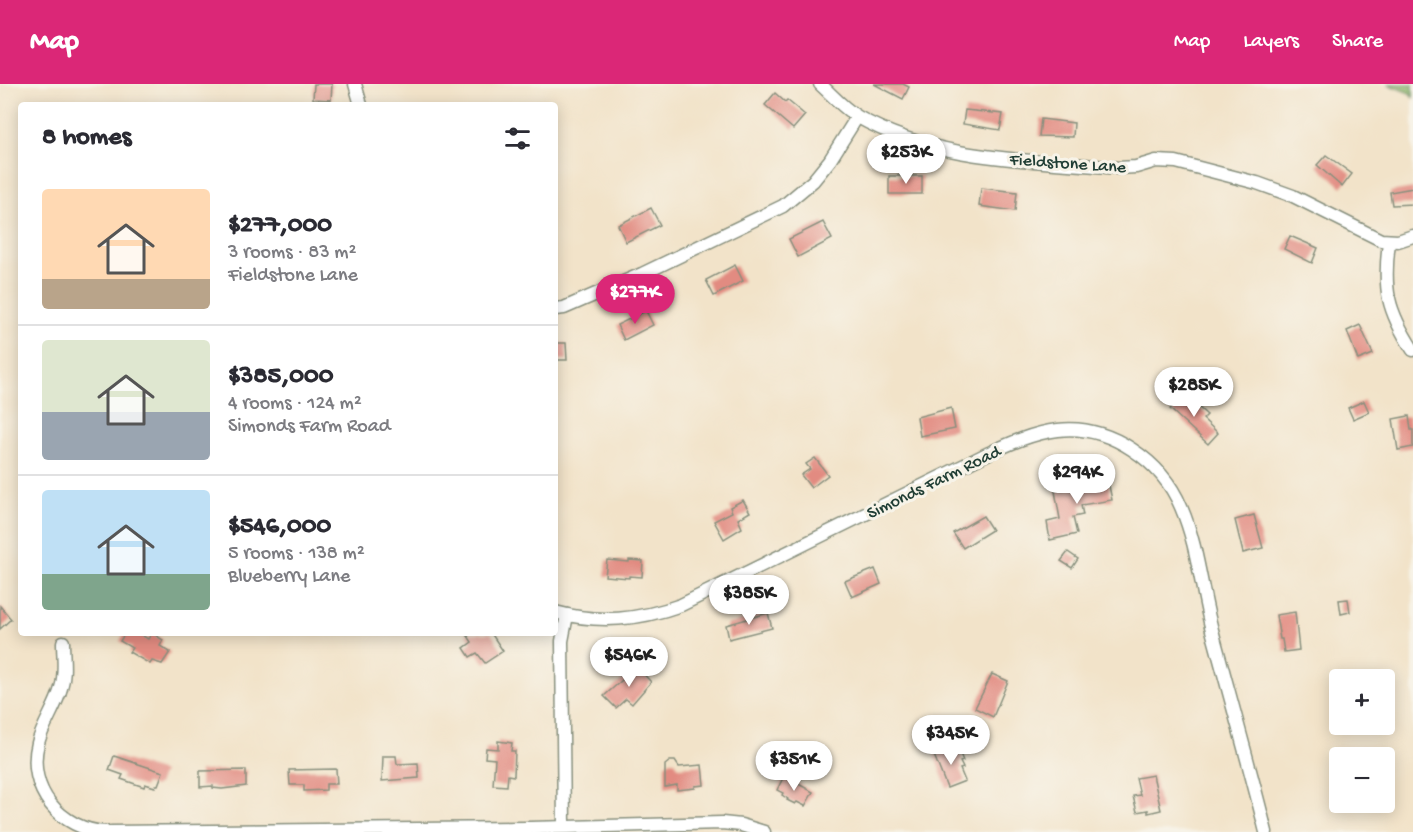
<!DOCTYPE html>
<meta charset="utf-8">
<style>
body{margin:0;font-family:"Gochi Hand",sans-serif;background:#f2f2f3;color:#2b2b33;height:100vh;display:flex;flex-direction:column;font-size:22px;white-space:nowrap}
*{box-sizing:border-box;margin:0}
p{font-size:20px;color:#7c7c81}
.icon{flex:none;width:33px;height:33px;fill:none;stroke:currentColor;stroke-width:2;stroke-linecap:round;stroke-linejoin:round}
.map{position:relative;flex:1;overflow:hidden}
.sheet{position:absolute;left:18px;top:18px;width:540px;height:534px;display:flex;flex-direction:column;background:#fff;border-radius:6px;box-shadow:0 3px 15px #0003}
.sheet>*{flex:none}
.tools{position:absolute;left:1329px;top:585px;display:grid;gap:12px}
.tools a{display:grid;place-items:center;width:66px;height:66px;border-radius:6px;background:#fff;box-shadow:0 3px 15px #0003;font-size:30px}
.price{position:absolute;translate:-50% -51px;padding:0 14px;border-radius:21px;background:#fff;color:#222;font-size:20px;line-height:39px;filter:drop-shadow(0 2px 3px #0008)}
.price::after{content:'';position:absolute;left:50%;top:36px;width:18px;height:14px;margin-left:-9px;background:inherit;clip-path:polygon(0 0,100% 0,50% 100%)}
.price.current{background:#db2777;color:#fff}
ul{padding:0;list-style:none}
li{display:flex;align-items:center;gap:18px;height:150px;padding:0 24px}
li+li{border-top:2px solid #e1e1e2}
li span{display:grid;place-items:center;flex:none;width:168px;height:120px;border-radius:6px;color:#555}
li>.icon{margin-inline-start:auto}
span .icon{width:72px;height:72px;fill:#fffc;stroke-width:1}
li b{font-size:26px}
h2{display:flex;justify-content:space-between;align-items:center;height:72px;padding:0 24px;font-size:26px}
header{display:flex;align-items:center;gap:36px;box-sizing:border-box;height:84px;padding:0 30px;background:#db2777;color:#fff}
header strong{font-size:28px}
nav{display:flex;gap:33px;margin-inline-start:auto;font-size:21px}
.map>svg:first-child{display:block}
.forest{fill:#8bb46b;stroke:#557850;stroke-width:1.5}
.building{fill:#e28b81}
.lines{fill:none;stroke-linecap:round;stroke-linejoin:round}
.minor-casing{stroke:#88907e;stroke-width:15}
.minor{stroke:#fff;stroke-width:12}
.labels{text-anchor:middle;stroke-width:6;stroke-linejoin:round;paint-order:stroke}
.street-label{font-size:18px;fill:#1f3d34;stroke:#f7f3e8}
</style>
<header>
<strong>Map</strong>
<nav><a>Map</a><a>Layers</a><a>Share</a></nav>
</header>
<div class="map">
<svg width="1413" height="748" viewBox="0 0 1413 748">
<rect width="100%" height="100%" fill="#f7f3e8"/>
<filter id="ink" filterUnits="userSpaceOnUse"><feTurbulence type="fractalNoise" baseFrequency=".0167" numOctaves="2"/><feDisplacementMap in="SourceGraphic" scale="12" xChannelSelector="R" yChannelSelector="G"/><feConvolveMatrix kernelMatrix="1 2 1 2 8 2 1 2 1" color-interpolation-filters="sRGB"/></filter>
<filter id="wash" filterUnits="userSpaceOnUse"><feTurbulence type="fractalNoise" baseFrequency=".008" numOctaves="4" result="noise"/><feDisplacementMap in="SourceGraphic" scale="24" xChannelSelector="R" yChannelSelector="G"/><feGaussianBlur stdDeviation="1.35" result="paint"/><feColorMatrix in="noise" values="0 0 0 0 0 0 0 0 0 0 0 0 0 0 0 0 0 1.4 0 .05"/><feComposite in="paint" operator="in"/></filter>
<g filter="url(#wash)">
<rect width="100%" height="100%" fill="#f2e3c9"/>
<polygon class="forest" points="1387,0 1413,0 1413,13 1410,9"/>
<g id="blocks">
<g class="building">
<polygon points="314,0 332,0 331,16 313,15"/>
<polygon points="874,0 903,0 909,3 903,15"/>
<polygon points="775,9 785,18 787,16 805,31 793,45 765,21"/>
<polygon points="965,26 1003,30 1000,46 963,40"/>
<polygon points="1041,35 1074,39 1073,53 1039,52"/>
<polygon points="1326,71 1352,90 1342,103 1317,81"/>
<rect x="889" y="92" width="33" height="18"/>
<polygon points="981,104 1017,108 1015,127 979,122"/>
<polygon points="1413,104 1413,120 1392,121 1390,108"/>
<polygon points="651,124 660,141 626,158 618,141"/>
<polygon points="823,138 832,155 798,173 789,155"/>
<polygon points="1290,152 1318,164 1312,179 1284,165"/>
<polygon points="735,181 743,197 714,212 706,196"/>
<polygon points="646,227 653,241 624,256 617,241"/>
<polygon points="1360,241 1373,270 1358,276 1347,247"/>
<polygon points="555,259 566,259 567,276 555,276"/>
<polygon points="1184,310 1207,331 1203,335 1218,349 1208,360 1170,325"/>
<polygon points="1364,317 1369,328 1353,335 1348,324"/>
<polygon points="951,324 955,345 920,352 917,333"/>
<polygon points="1409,332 1411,346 1413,346 1413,363 1398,366 1393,335"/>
<polygon points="815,374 828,391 811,404 801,391 810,385 806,380"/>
<polygon points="1107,392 1112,416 1081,421 1083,431 1073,433 1077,450 1050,456 1047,438 1060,435 1055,407 1078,403 1077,398"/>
<polygon points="743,416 750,428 738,435 742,444 724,455 714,437 732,428 730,423"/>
<polygon points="1254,431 1263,464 1243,469 1235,436"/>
<polygon points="983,432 992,446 963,464 953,449"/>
<polygon points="1068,468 1078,475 1072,484 1061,477"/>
<polygon points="607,476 629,478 629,476 643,477 642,493 629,492 629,494 605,492"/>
<polygon points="875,485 881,500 852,513 845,497"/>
<polygon points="1348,515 1350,528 1341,530 1339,516"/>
<polygon points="0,522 11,535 0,545"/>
<polygon points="1295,528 1299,566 1284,568 1282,555 1280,555 1276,531"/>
<polygon points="768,529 772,544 729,555 726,541"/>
<polygon points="125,549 138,549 148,555 152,549 163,556 160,562 170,568 162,580 152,577 150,580 129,568 132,564 120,557"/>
<polygon points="466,549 491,549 503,567 485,579 477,569 470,573 464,564 472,558"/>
<polygon points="637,583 651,598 632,620 626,615 616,624 604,612"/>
<polygon points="992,590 1008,597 993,633 975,624"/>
<polygon points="498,657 512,659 511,667 515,667 514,692 508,691 507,702 493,701 495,675 485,674 486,664 498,665"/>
<polygon points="957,662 963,677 960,678 963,684 960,685 965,697 947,704 934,671"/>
<polygon points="114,672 163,688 158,701 156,701 155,703 145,700 144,703 121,695 123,691 109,686"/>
<polygon points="383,672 396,672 397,680 418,679 419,694 382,697"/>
<polygon points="670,677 675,677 679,683 702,681 704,701 695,702 695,704 677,706 677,701 665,703 665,681"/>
<polygon points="336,685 337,700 326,700 326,706 304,707 304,701 290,701 289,686"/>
<polygon points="246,686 246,702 222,705 213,704 213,702 200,703 200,687"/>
<polygon points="1153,691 1161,726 1148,729 1148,726 1137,728 1133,712 1140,711 1136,694"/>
<polygon points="784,692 813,708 805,722 797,718 795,720 787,716 788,715 782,711 783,709 777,706"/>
</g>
</g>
</g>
<g filter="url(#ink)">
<use href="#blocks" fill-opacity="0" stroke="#88907e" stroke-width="1.5"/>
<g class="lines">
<g class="minor-casing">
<g id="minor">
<polyline points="355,0 361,21"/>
<path d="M820,0C832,11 844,25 858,33C935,77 1032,76 1118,84L1136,83L1156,77L1176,78L1257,99L1293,112L1381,156L1398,157L1413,152"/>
<path d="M1389,158C1383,205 1387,226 1413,266"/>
<polyline points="555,225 564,224 642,190 783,122 813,97 830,76 857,33"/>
<path d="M555,528C599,540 639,536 681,521L989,369C1011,359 1033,349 1058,346C1109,340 1162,377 1181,423C1198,462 1201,505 1212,546C1230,613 1249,680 1266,748"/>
<path d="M63,558C63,573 66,589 61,604C56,623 43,640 38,659C26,705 61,746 106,748"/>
<polyline points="564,742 562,557 567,531"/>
<polyline points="111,748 530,744 722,739 741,741 764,748"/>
</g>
</g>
<use href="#minor" class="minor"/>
</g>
</g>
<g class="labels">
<g class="street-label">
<text transform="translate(1068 78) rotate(4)" y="6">Fieldstone Lane</text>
<text transform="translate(933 397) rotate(-26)" y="6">Simonds Farm Road</text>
</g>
</g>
</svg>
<div class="tools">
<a>+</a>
<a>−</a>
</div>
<b class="price" style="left:906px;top:101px">$253K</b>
<b class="price current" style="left:635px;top:241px">$277K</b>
<b class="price" style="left:1194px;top:334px">$285K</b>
<b class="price" style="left:1077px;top:421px">$294K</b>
<b class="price" style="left:749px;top:542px">$385K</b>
<b class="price" style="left:629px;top:604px">$546K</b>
<b class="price" style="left:951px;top:682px">$345K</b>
<b class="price" style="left:794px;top:708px">$351K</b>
<section class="sheet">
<h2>8 homes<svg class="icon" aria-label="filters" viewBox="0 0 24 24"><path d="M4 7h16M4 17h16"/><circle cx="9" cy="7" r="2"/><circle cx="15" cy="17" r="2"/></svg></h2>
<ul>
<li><span style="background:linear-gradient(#ffd9b3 75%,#b9a48a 0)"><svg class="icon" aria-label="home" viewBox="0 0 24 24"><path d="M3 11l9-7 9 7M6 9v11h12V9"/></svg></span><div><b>$277,000</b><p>3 rooms · 83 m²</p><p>Fieldstone Lane</p></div></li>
<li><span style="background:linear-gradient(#dfe7d0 60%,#9aa5b1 0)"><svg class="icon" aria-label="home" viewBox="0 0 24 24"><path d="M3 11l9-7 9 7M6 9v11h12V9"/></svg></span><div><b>$385,000</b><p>4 rooms · 124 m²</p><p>Simonds Farm Road</p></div></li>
<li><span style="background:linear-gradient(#bfe0f5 70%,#7fa58c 0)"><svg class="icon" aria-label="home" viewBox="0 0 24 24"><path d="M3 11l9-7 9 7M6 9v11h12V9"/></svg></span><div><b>$546,000</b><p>5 rooms · 138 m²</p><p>Blueberry Lane</p></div></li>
</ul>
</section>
</div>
